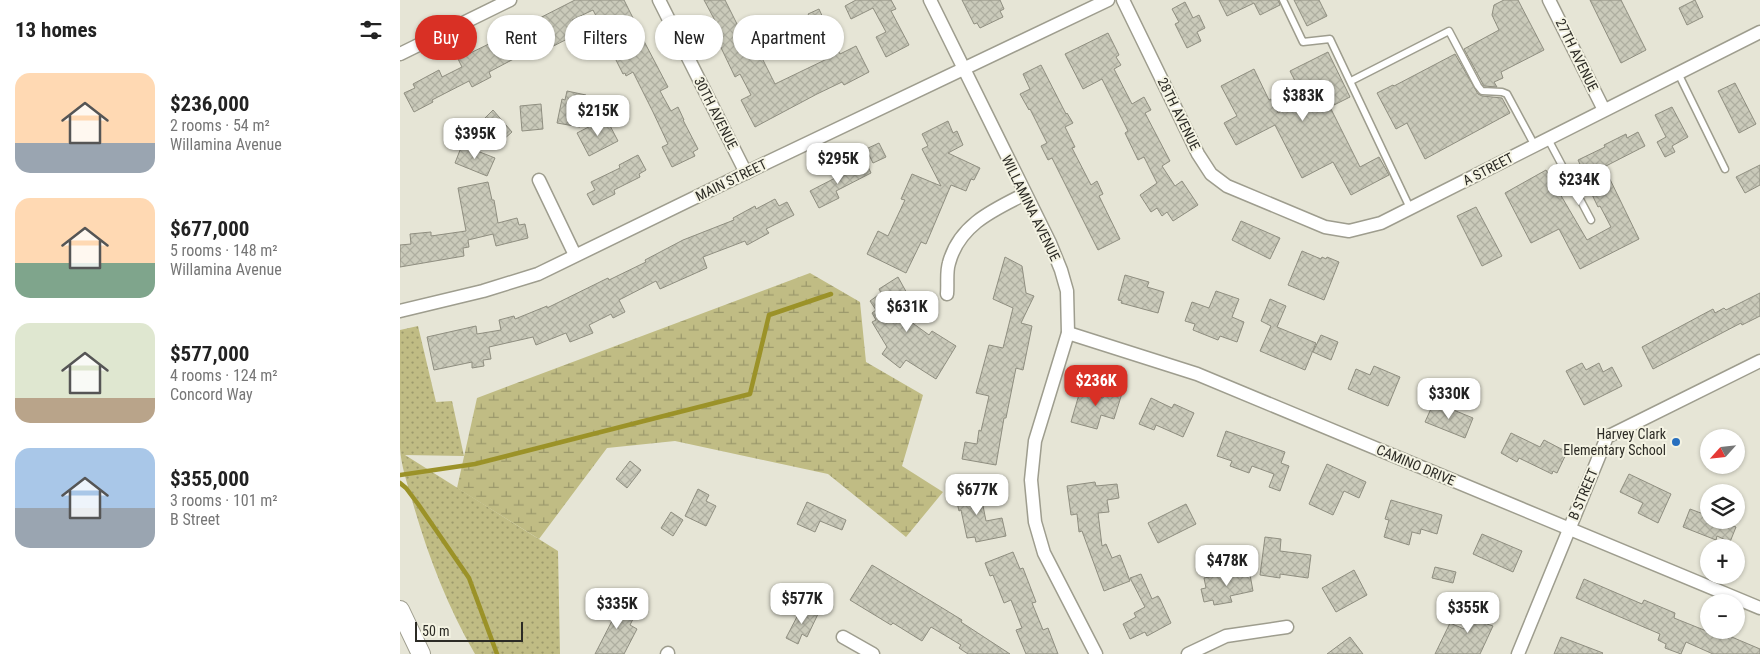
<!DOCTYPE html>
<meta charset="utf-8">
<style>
body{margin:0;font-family:"Roboto Condensed",sans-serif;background:#f2f2f2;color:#222;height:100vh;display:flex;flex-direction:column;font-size:19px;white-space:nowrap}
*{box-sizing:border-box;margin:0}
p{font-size:16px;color:#767676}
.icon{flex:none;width:28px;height:28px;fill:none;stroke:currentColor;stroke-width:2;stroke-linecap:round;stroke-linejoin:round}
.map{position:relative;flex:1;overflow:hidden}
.drawer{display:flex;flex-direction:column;background:#fff;width:400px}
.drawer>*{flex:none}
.hud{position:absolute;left:15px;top:15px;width:475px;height:45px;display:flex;gap:10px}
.needle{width:32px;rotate:243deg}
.controls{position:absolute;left:1300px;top:429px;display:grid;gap:10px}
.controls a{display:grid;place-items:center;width:45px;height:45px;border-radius:50%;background:#fff;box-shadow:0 1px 4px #0004;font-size:25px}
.scale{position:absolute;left:15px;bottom:12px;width:108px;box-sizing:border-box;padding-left:5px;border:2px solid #2c2b25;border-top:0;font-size:14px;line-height:18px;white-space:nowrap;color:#2c2b25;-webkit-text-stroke:4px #f4f3e3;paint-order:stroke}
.price{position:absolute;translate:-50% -42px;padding:0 11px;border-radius:10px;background:#fff;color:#222;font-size:16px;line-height:32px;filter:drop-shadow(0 1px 2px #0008)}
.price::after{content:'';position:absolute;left:50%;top:30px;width:15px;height:11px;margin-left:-8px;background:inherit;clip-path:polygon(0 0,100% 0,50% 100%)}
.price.on{background:#d93025;color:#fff}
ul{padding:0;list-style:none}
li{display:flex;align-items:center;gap:15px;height:125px;padding:0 15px}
li span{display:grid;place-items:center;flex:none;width:140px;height:100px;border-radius:15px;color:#555}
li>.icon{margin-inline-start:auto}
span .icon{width:60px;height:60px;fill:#fffc;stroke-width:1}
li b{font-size:21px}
h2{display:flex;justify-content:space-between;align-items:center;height:60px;padding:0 15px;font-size:21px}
.tag{padding:0 18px;border-radius:22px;background:#fff;box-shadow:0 1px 4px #0004;font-size:18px;line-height:45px}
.tag.on{background:#d93025;color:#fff}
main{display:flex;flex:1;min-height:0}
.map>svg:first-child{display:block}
.grass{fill:url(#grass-dots)}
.wetland{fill:url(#wetland-marsh)}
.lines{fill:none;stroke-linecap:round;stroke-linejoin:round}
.stream{stroke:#9b9228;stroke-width:4.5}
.building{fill:url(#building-cross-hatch);stroke:#8f8e80}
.lane-casing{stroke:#9e9d8e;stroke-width:9}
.street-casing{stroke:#9e9d8e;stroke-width:15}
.secondary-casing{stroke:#9e9d8e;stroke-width:20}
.lane{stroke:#fff;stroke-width:6}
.street{stroke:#fff;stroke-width:12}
.secondary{stroke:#fff;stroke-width:18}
.poi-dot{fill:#276fbf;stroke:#f4f3e3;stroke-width:2}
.labels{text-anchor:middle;stroke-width:4;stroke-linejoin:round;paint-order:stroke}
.street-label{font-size:14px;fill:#2c2b25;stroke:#f4f3e3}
.poi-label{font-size:14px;fill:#2c2b25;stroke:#f4f3e3;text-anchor:end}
</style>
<main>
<section class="drawer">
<h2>13 homes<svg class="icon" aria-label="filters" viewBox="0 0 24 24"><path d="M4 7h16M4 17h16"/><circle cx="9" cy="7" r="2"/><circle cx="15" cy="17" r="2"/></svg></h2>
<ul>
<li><span style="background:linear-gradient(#ffd9b3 70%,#9aa5b1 0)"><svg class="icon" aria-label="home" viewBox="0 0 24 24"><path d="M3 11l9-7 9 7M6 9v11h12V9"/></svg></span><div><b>$236,000</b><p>2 rooms · 54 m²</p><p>Willamina Avenue</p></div></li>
<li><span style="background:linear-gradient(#ffd9b3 65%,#7fa58c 0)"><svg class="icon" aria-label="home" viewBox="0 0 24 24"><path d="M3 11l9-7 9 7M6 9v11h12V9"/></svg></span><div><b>$677,000</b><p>5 rooms · 148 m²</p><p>Willamina Avenue</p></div></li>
<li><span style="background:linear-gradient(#dfe7d0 75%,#b9a48a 0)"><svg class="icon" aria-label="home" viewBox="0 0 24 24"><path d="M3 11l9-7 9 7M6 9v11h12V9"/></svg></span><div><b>$577,000</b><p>4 rooms · 124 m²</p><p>Concord Way</p></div></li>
<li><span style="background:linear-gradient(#a9c7e8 60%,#9aa5b1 0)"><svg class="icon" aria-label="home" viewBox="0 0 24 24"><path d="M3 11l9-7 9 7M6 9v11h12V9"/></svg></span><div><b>$355,000</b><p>3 rooms · 101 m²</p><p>B Street</p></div></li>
</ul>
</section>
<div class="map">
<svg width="1360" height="654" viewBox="0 0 1360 654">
<defs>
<pattern id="grass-dots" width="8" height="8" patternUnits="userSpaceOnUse" patternTransform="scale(1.25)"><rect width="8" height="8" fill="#c0bc84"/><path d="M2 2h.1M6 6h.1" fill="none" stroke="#9c996c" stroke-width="1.8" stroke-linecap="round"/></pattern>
<pattern id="wetland-marsh" width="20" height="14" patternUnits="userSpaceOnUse" patternTransform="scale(1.25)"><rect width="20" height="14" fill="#c0bc84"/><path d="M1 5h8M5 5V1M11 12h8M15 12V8" fill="none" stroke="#9c996c"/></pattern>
<pattern id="building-cross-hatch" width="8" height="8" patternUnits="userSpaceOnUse" patternTransform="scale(1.25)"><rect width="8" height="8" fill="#cacaba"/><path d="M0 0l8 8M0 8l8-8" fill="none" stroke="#aeaea0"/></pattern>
</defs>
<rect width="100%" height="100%" fill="#e6e5d6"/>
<path class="grass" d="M18,326L36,402L52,401L64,456L5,455L158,551L160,654H75C47,606 27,553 12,500C7,483 1,465 0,448C0,409 0,369 0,330Z"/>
<polygon class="wetland" points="410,273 460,302 466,362 523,395 502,466 543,492 506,537 428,474 275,441 207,448 139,539 57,488 77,398"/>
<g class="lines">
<g class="stream">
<polyline points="0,475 75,464 350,394 369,315 431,294"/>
<polyline points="0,483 6,488 18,504 69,578 97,654"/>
</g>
</g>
<g class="building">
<polygon points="175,0 224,0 236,24 235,24 268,87 260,91 271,111 278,107 284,120 283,120 298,149 293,152 295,156 272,167 262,147 268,144 253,112 233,72 226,76 225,73 223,74 213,54 215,53 193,10 172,20 179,33 128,59 125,53 89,72 91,77 72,87 69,81 32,100 33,102 14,112 4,93 15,88 13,84 39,70 42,77 62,67 58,59 97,40 99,45 127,31 124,26"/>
<polygon points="304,0 325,0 351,52 357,48 375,84 429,58 418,36 428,31 440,54 456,46 469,72 444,85 442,82 417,94 355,127 341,100 351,95 340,74 335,77 314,33 320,30"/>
<polygon points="456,0 491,0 496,9 491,11 509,45 486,57 476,37 486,32 473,8 451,19 445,6"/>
<polygon points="562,0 600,0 604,9 600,11 603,17 580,28 577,23 574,24"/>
<polygon points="819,0 878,0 880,5 860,15 854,3 827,16"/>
<polygon points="894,0 919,0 927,16 907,26"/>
<polygon points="1104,0 1118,0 1144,50 1101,72 1103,78 1094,82 1097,87 1084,86 1064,49 1099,30 1092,15 1094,5"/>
<polygon points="1190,0 1221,0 1246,50 1221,63"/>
<polygon points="1295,0 1303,17 1287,25 1279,8"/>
<polygon points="785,2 793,18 799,15 805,28 797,32 801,41 787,48 775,24 779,22 772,9"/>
<polygon points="419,9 424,20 414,25 408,14"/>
<polygon points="708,33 719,55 716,57 721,65 714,69 732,104 744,97 751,110 745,113 770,161 762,166 775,186 782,181 798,205 773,221 767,212 762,216 757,208 751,212 740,195 757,183 744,157 738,160 725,133 728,131 702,79 683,89 665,54"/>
<polygon points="928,52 950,97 930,107 960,167 979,157 989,175 951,195 933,162 902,178 875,125 836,145 824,123 837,116 821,86 854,69 869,100 871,99 878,113 904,99 890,71"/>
<polygon points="1055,54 1078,94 1082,96 1102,98 1110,113 1025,159 1007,123 996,129 977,93 993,85 994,86"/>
<polygon points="641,65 666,114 667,113 673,123 665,127 675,147 672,148 691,185 697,181 703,194 699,196 720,239 698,250 652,158 648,160 641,146 647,143 630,109 629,110 620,94 630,89 623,74"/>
<polygon points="1335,83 1356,124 1339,133 1318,91"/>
<polygon points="167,91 186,95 180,127 157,123 162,99 165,100"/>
<polygon points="141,104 143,129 122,131 120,106"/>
<polygon points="1272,107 1288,137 1272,146 1275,152 1265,157 1257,142 1266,137 1255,115"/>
<polygon points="93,110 112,132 94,148 79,131 89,122 85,118"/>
<polygon points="206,118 218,141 189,156 177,133"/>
<polygon points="548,121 553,133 557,131 563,145 548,153 580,168 574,180 571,179 566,191 551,185 526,244 521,242 506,273 467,254 478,231 488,236 505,200 501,199 512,174 541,186 522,149 528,146 522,134"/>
<polygon points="1238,132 1245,146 1204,167 1239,239 1180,269 1159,229 1131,243 1105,193 1146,170 1187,240 1211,227 1200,206 1198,207 1183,176 1185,175 1178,160 1205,147 1204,145 1226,134 1227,138"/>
<polygon points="479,143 486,157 473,163 466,149"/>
<polygon points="62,145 95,158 87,176 55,163"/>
<polygon points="238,155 246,170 239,174 240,177 214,190 215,194 193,205 187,194 195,190 191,182 220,168 219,165"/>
<polygon points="466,162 471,173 436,191 439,198 419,208 410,191"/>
<polygon points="1360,165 1360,185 1345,193 1336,177"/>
<polygon points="88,182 92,200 94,200 98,223 117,218 119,225 125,224 128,238 96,246 93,234 68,240 69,247 63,248 64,256 0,267 0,245 11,244 10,234 31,232 31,236 66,231 58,188"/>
<polygon points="375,199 379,206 387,202 394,215 366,229 369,233 347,245 345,241 303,257 307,268 260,289 256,281 219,300 225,312 213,318 211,314 189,325 193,333 170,342 166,333 136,345 133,337 89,347 91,359 83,360 84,366 72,368 72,362 34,370 27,337 76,326 77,334 101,330 99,320 114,316 115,319 147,306 147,308 208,278 209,280 246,262 245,260 283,240 334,220 333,218 355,206 356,209"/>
<polygon points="1076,207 1102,256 1082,266 1057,216"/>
<polygon points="841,221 880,238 870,259 832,240"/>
<polygon points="902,251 921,259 922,257 926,259 927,257 939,262 924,300 888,285"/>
<polygon points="605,257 622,266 626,293 634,296 621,323 632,326 623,370 616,368 606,418 604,418 596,465 562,459 565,442 577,444 579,430 581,431 589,396 576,393 589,345 603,348 613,308 593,299"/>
<polygon points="725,275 749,282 747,287 764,292 758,313 721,303 722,301 718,300"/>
<polygon points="498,277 509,297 506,298 513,310 503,316 529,335 532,331 556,346 536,379 506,360 500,368 482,354 487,347 472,322 476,320 472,313 476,310 470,301 481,293 479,289"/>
<polygon points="816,291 839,299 832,317 844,322 837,342 820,336 818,340 793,330 795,324 785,321 792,302 809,308"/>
<polygon points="1360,293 1360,316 1342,325 1341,323 1253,369 1242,347 1313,309 1315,313 1324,308 1326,310"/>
<polygon points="870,299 886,306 877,327 916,343 905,370 860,351 871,326 861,321"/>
<polygon points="921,335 938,342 931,360 913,352"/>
<polygon points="1182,363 1186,370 1199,363 1203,372 1212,367 1222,386 1184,405 1166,371"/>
<polygon points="974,366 1000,377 988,406 948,389 956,369 970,375"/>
<polygon points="706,385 723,390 714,419 701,415 697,429 671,422 680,391 703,398"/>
<polygon points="751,398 772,408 774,404 794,413 783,437 756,425 754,430 739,424"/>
<polygon points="1034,402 1073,418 1065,438 1025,422"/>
<polygon points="826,431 885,452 881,463 889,466 880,491 869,487 874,474 852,466 849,473 830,466 832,461 817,456"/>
<polygon points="1111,433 1140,447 1144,440 1167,452 1157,473 1153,471 1152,474 1119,458 1117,462 1101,453"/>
<polygon points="230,461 241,470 227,488 216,479"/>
<polygon points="927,464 966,482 959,498 944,491 933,515 909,504"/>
<polygon points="1229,474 1271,494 1258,523 1238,513 1243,503 1220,492"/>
<polygon points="695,482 696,486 717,484 719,498 707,500 709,512 698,513 702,546 706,544 712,558 720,555 730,581 704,591 682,531 679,532 677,514 671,515 667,486"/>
<polygon points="579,485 586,521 602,518 606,536 576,542 575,537 567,538 561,510 559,511 554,490"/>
<polygon points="298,489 309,495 306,501 316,506 306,526 285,516"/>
<polygon points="991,500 1042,515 1037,534 1021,529 1020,534 1012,532 1009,545 984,537 989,520 985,519"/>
<polygon points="407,502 446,520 442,530 420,521 415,532 397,524"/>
<polygon points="786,504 796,524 758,543 748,523"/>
<polygon points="1290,509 1309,516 1309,520 1319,520 1336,527 1330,542 1317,536 1316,540 1283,527"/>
<polygon points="271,512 283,520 273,536 261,528"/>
<polygon points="1082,534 1122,551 1113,572 1073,554"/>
<polygon points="865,537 881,539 880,551 911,555 908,578 880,574 880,578 860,575"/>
<polygon points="613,552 620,569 623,568 636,602 632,603 643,630 648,628 658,654 626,654 616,630 622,628 611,600 604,603 593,575 590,576 585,563"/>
<polygon points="472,565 562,620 561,622 610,654 568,654 559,648 561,645 531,627 522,641 493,623 491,625 450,600"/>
<polygon points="1035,567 1056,572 1053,583 1032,578"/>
<polygon points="849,569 853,591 830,596 832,602 814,605 813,600 804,602 801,589 806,588 804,578"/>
<polygon points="954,570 967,595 936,612 922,588"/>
<polygon points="741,574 752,599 758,596 760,599 771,623 747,636 745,632 730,639 723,624 736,617 734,613 745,607 730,578"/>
<polygon points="1184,579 1242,604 1244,600 1275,613 1274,618 1309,632 1309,630 1326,638 1327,635 1360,649 1360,654 1313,654 1286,642 1281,654 1265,648 1266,644 1258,640 1260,634 1176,598"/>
<polygon points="209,599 232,611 229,615 234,617 230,625 237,629 224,654 195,654 214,617 203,612"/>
<polygon points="1077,601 1094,609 1087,624 1093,626 1080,654 1035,654 1050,623 1064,629"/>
<polygon points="402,607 418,614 407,637 402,634 398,644 386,638"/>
<polygon points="950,637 963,654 927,654"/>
<polygon points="1161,637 1203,653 1202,654 1154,654"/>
</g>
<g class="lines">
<g class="lane-casing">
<g id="lane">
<polyline points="883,0 903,42 930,39 1010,208"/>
<polyline points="1278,73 1325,169"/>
<polyline points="951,81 1049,31 1078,86 1082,91 1102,92 1107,94 1135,146"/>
<polyline points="1148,139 1191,220"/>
</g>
</g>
<g class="street-casing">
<g id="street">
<polyline points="259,0 346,173"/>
<polyline points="530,0 650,243 661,270 667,291 668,333 635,441 631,480 635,522 644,553 696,654"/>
<polyline points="723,0 798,154 811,174 827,186 925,227 949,231 981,223 1360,32"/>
<polyline points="1149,0 1204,110"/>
<polyline points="0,54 110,0"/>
<polyline points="139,180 175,255"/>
<path d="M547,294C548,284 546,272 549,263C559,225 593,210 625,194"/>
<polyline points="0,311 83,291 138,274 368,162 708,0"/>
<polyline points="668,333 797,374 1360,608"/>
<polyline points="443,637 473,654"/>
<polyline points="267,654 268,653"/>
<polyline points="788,654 826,636 887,627"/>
<polyline points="1118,654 1207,437 1360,361"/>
</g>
</g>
<g class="secondary-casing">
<polyline id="secondary" points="0,610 21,654"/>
</g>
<use href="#lane" class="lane"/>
<use href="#street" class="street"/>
<use href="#secondary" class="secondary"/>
</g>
<circle class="poi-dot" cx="1276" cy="442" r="5"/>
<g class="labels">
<g class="street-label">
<text transform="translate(1177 55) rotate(64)" y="5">27TH AVENUE</text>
<text transform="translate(316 113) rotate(63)" y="5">30TH AVENUE</text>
<text transform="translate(779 114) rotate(64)" y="5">28TH AVENUE</text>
<text transform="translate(1088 169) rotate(-27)" y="5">A STREET</text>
<text transform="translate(331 180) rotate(-26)" y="5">MAIN STREET</text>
<text transform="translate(631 208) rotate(64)" y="5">WILLAMINA AVENUE</text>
<text transform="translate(1016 465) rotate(23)" y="5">CAMINO DRIVE</text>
<text transform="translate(1183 494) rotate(-67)" y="5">B STREET</text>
</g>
<g class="poi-label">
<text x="1266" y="439">Harvey Clark<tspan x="1266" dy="16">Elementary School</tspan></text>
</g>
</g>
</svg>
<div class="controls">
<a><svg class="needle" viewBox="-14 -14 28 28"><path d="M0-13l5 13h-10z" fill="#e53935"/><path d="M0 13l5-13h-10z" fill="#767676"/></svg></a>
<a><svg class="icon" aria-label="layers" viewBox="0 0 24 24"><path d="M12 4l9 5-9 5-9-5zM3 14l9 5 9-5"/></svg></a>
<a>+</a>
<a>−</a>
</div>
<div class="scale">50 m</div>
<b class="price" style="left:903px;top:122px">$383K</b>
<b class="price" style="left:198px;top:137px">$215K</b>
<b class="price" style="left:75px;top:160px">$395K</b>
<b class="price" style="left:438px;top:185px">$295K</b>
<b class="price" style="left:1179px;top:206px">$234K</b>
<b class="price" style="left:507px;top:333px">$631K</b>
<b class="price on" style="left:696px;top:407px">$236K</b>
<b class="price" style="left:1049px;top:420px">$330K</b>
<b class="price" style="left:577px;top:516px">$677K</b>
<b class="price" style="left:827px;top:587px">$478K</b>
<b class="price" style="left:402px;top:625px">$577K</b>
<b class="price" style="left:217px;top:630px">$335K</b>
<b class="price" style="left:1068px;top:634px">$355K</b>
<div class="hud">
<a class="tag on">Buy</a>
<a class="tag">Rent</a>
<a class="tag">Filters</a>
<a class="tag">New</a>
<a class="tag">Apartment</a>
</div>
</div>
</main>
